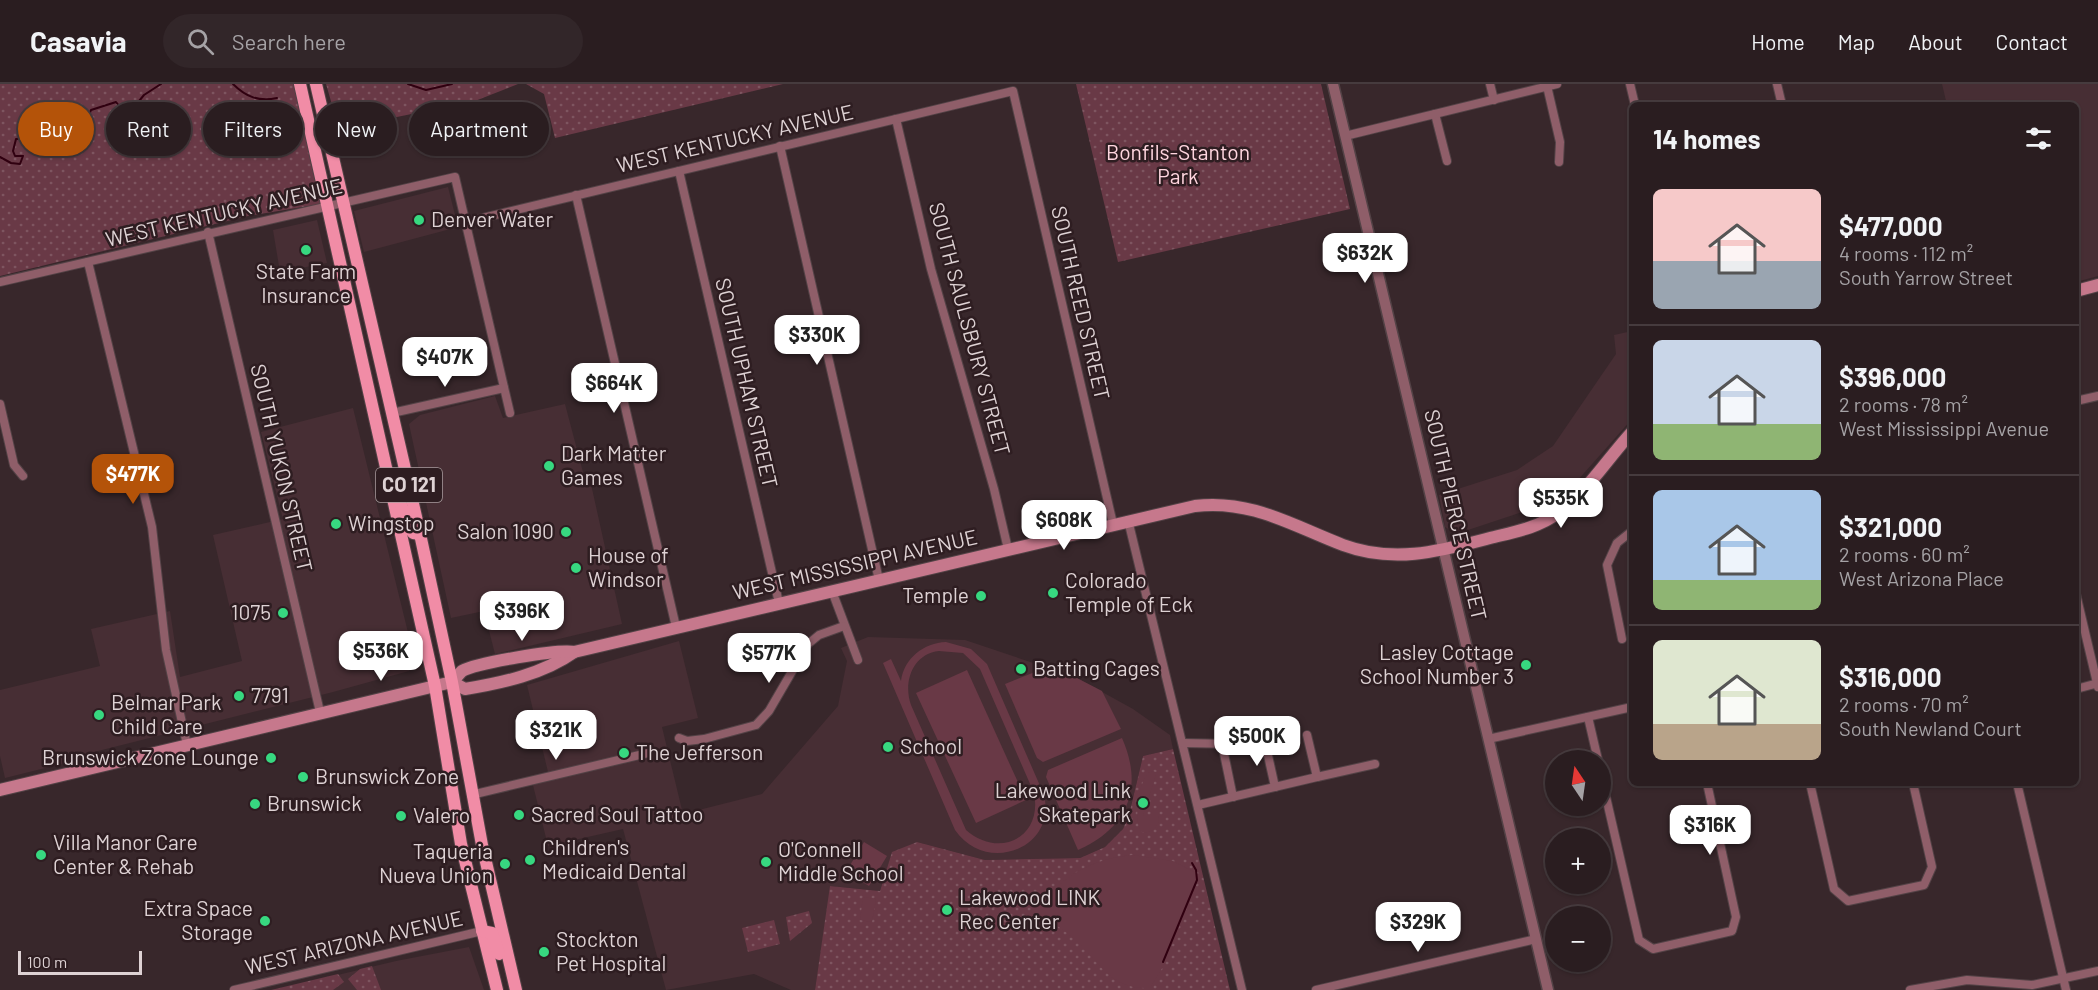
<!DOCTYPE html>
<meta charset="utf-8">
<style>
body{margin:0;font-family:Barlow,sans-serif;background:#322629;color:#f1f3f6;height:100vh;display:flex;flex-direction:column;font-size:22px;white-space:nowrap}
*{box-sizing:border-box;margin:0}
p{font-size:20px;color:#a5a2a5}
.icon{flex:none;width:33px;height:33px;fill:none;stroke:currentColor;stroke-width:2;stroke-linecap:round;stroke-linejoin:round}
.map{position:relative;flex:1;overflow:hidden}
.drawer{position:absolute;left:1629px;top:18px;width:450px;height:684px;display:flex;flex-direction:column;background:#2a1d20;border-radius:9px;box-shadow:0 2px 4px #0004,0 0 0 2px #463b3e}
.drawer>*{flex:none}
.hud{position:absolute;left:18px;top:18px;width:570px;height:54px;display:flex;gap:12px}
.needle{width:39px;rotate:347deg}
.controls{position:absolute;left:1545px;top:666px;display:grid;gap:12px}
.controls a{display:grid;place-items:center;width:66px;height:66px;border-radius:50%;background:#2a1d20;box-shadow:0 2px 4px #0004,0 0 0 2px #463b3e;font-size:30px}
.scale{position:absolute;left:18px;bottom:15px;width:124px;box-sizing:border-box;padding-left:6px;border:3px solid #ded2d4;border-top:0;font-size:16px;line-height:21px;white-space:nowrap;color:#ded2d4;-webkit-text-stroke:4px #2e1d21;paint-order:stroke}
.price{position:absolute;translate:-50% -51px;padding:0 14px;border-radius:12px;background:#fff;color:#222;font-size:20px;line-height:39px;filter:drop-shadow(0 2px 3px #0008)}
.price::after{content:'';position:absolute;left:50%;top:36px;width:18px;height:14px;margin-left:-9px;background:inherit;clip-path:polygon(0 0,100% 0,50% 100%)}
.price.current{background:#b45309;color:#fff}
ul{padding:0;list-style:none}
li{display:flex;align-items:center;gap:18px;height:150px;padding:0 24px}
li+li{border-top:2px solid #463b3e}
li span{display:grid;place-items:center;flex:none;width:168px;height:120px;border-radius:9px;color:#555}
li>.icon{margin-inline-start:auto}
span .icon{width:72px;height:72px;fill:#fffc;stroke-width:1}
li b{font-size:26px}
h2{display:flex;justify-content:space-between;align-items:center;height:72px;padding:0 24px;font-size:26px}
.tag{padding:0 21px;border-radius:27px;background:#2a1d20;box-shadow:0 2px 4px #0004,0 0 0 2px #463b3e;font-size:21px;line-height:54px}
.tag.current{background:#b45309;color:#fff}
header{display:flex;align-items:center;gap:36px;box-sizing:border-box;height:84px;padding:0 30px;background:#2a1d20;border-bottom:2px solid #463b3e}
header strong{font-size:28px}
nav{display:flex;gap:33px;margin-inline-start:auto;font-size:21px}
.search{width:420px;height:54px;background:#322629;display:flex;align-items:center;gap:15px;box-sizing:border-box;padding:0 21px;border-radius:33px;color:#a5a2a5;font-size:22px}
.map>svg:first-child{display:block}
.built{fill:#472e34}
.grass{fill:url(#grass-dots)}
.pitch{fill:#693946;fill-rule:evenodd}
.lines{fill:none;stroke-linecap:round;stroke-linejoin:round}
.stream{stroke:#300010;stroke-width:2}
.minor-casing{stroke:#534246;stroke-width:10}
.tertiary-casing{stroke:#534246;stroke-width:13}
.secondary-casing{stroke:#534246;stroke-width:14}
.primary-casing{stroke:#534246;stroke-width:14}
.minor{stroke:#8f5e69;stroke-width:8}
.tertiary{stroke:#8f5e69;stroke-width:10}
.secondary{stroke:#c6788c;stroke-width:12}
.primary{stroke:#f18ca6;stroke-width:12}
.poi-dot{fill:#37d880;stroke:#2e1d21;stroke-width:2}
.labels{text-anchor:middle;stroke-width:5;stroke-linejoin:round;paint-order:stroke}
.shield{fill:#2e1d21;stroke:#a99c9e;stroke-width:1.5}
.shield-label{font-size:20px;font-weight:bold;fill:#ded2d4}
.street-label{font-size:21px;fill:#ded2d4;stroke:#2e1d21}
.park-label{font-size:21px;fill:#ffd6df;stroke:#2e1d21}
.poi-label{font-size:21px;fill:#ded2d4;stroke:#2e1d21;text-anchor:start}
</style>
<header>
<strong>Casavia</strong>
<div class="search"><svg class="icon" aria-label="search" viewBox="0 0 24 24"><circle cx="10" cy="10" r="6"/><path d="M15 15l6 6"/></svg>Search here</div>
<nav><a>Home</a><a>Map</a><a>About</a><a>Contact</a></nav>
</header>
<div class="map">
<svg width="2098" height="906" viewBox="0 0 2098 906">
<defs>
<pattern id="grass-dots" width="8" height="8" patternUnits="userSpaceOnUse" patternTransform="scale(1.5)"><rect width="8" height="8" fill="#693946"/><path d="M2 2h.1M6 6h.1" fill="none" stroke="#7e5560" stroke-width="1.8" stroke-linecap="round"/></pattern>
</defs>
<rect width="100%" height="100%" fill="#38272b"/>
<g class="built">
<polygon points="1942,0 2098,0 2098,192 2076,198 2076,21 1947,21"/>
<polygon points="448,103 458,143 364,168 354,127"/>
<polygon points="317,136 327,179 280,188 273,146"/>
<polygon points="1632,247 1632,335 1561,415 1456,450 1445,443 1439,411 1517,386 1553,362 1616,270 1614,251"/>
<polygon points="495,312 503,334 565,320 584,392 589,391 622,540 495,570 484,527 451,534 409,340 420,331"/>
<polygon points="353,324 415,577 409,587 333,608 98,667 73,677 5,694 0,672 0,606 100,582 91,545 170,527 180,593 242,577 213,451 283,435 261,348"/>
<polygon points="868,553 965,556 1075,593 1133,625 1170,651 1173,665 1143,672 1129,731 1123,745 1105,763 1080,774 985,776 917,758 892,769 880,807 831,802 815,906 791,906 754,890 666,906 623,745 548,762 532,697 549,692 527,601 679,557 698,634 662,643 683,730 762,710 838,622 847,577 841,564"/>
<polygon points="469,863 484,906 275,906 396,877"/>
</g>
<g class="grass">
<polygon points="0,0 294,0 321,120 248,132 0,192"/>
<polygon points="326,0 518,0 475,17 387,35 388,43 351,49 342,55"/>
<polygon points="526,0 783,0 555,54 544,10"/>
<polygon points="1076,0 1321,0 1350,125 1118,178"/>
<polygon points="1173,665 1230,906 815,906 830,802 880,807 892,768 917,758 985,776 1080,774 1105,763 1123,745 1129,731 1143,672"/>
<polygon points="809,827 812,839 790,857 786,833"/>
<polygon points="774,836 780,860 748,868 742,844"/>
<polygon points="372,882 381,906 357,906 348,895 360,885"/>
<polygon points="338,890 344,898 333,906 271,906"/>
</g>
<g class="pitch">
<path d="M946,558L971,565L987,580L1044,711C1057,765 986,791 955,746L883,579L891,575L901,597C904,574 924,559 946,558ZM939,567L963,569L980,585L1034,709C1043,754 999,775 966,746L911,621C903,599 912,570 939,567Z"/>
<polygon points="1045,584 1075,593 1102,607 1121,645 1043,678 1037,674 1005,600"/>
<polygon points="967,586 1026,716 976,739 916,609"/>
<path d="M1122,654C1144,704 1128,744 1078,766L1046,693L1048,686Z"/>
<path d="M1151,687L1156,688V691L1143,732H1158L1159,736C1156,745 1152,749 1142,748C1133,740 1138,694 1151,687Z"/>
<polygon points="864,758 887,772 869,802 846,788"/>
<path d="M1132,771L1173,777L1200,791L1164,881L1150,904C1111,906 1100,879 1077,857C1065,846 1049,837 1036,827C1060,793 1090,775 1132,771Z"/>
<polygon points="863,813 876,815 872,838 860,836"/>
</g>
<g class="lines">
<g class="stream">
<path d="M233,0C246,13 259,18 277,14"/>
<polyline points="408,0 426,6 452,0"/>
<polyline points="0,73 11,79 20,80 23,72 15,72 13,67 16,55 28,54 35,64 46,66 84,44 91,26 116,18 124,28 130,28 144,11 161,0"/>
<polyline points="1163,878 1197,796 1196,786 1192,779"/>
</g>
<g class="minor-casing">
<g id="minor">
<polyline points="1490,0 1494,16"/>
<polyline points="1630,0 1635,21"/>
<polyline points="1777,0 1782,21"/>
<polyline points="1547,2 1560,58 1559,78"/>
<polyline points="1435,30 1447,77"/>
<polyline points="896,35 931,185 994,405 1008,465"/>
<polyline points="1345,52 1557,0"/>
<polyline points="780,62 879,496"/>
<polyline points="679,87 779,519"/>
<polyline points="576,111 676,543"/>
<polyline points="466,138 1013,7 1113,440"/>
<polyline points="208,148 320,628"/>
<polyline points="88,178 152,443 166,566 187,661"/>
<polyline points="0,198 455,93 510,329"/>
<polyline points="2076,317 2098,312"/>
<polyline points="0,320 14,381 23,392"/>
<polyline points="392,329 504,304"/>
<polyline points="1128,436 1242,906"/>
<polyline points="832,507 858,576"/>
<polyline points="2076,510 2098,603"/>
<polyline points="1622,555 1607,481 1617,459 1632,447"/>
<polyline points="2076,605 2098,599"/>
<polyline points="1588,633 1598,676"/>
<polyline points="679,654 687,657 704,655 756,641 769,627 808,560 819,551 844,542"/>
<polyline points="1488,655 1632,623"/>
<polyline points="1183,659 1235,660 1252,655 1265,658 1275,703"/>
<polyline points="1222,660 1233,713"/>
<polyline points="1600,687 1639,856 1653,865 1732,847 1736,833 1707,699"/>
<polyline points="1317,693 1375,680"/>
<polyline points="1810,699 1834,805 1848,817 1924,801 1932,783 1913,699"/>
<polyline points="2017,699 2066,906"/>
<polyline points="471,711 648,669"/>
<polyline points="1198,721 1317,693 1307,651"/>
<polyline points="234,906 482,847"/>
<polyline points="1316,906 1536,855"/>
<polyline points="1910,906 1967,896 2032,901 2098,887"/>
</g>
</g>
<g class="tertiary-casing">
<polyline id="tertiary" points="1333,0 1548,906"/>
</g>
<g class="secondary-casing">
<g id="secondary">
<polyline points="2076,207 2098,201"/>
<path d="M452,598L465,605C502,599 543,590 574,568L1195,422C1251,415 1293,442 1343,461C1394,480 1440,467 1490,454C1514,448 1538,444 1558,429C1587,408 1608,374 1632,348"/>
<path d="M0,706L452,598C455,595 459,590 462,587C476,579 558,565 574,568"/>
</g>
</g>
<g class="primary-casing">
<g id="primary">
<polyline points="300,0 435,602 461,760 497,906"/>
<polyline points="316,0 420,450 452,598 482,761 516,906"/>
<polyline points="395,404 410,445 413,449 420,450"/>
<polyline points="482,847 492,849 499,870"/>
</g>
</g>
<use href="#minor" class="minor"/>
<use href="#tertiary" class="tertiary"/>
<use href="#secondary" class="secondary"/>
<use href="#primary" class="primary"/>
</g>
<g class="poi-dot">
<circle cx="419" cy="136" r="6"/>
<circle cx="306" cy="166" r="6"/>
<circle cx="549" cy="382" r="6"/>
<circle cx="336" cy="440" r="6"/>
<circle cx="566" cy="448" r="6"/>
<circle cx="576" cy="484" r="6"/>
<circle cx="1053" cy="509" r="6"/>
<circle cx="981" cy="512" r="6"/>
<circle cx="283" cy="529" r="6"/>
<circle cx="1526" cy="581" r="6"/>
<circle cx="1021" cy="585" r="6"/>
<circle cx="239" cy="612" r="6"/>
<circle cx="99" cy="631" r="6"/>
<circle cx="888" cy="663" r="6"/>
<circle cx="624" cy="669" r="6"/>
<circle cx="271" cy="674" r="6"/>
<circle cx="303" cy="693" r="6"/>
<circle cx="1143" cy="719" r="6"/>
<circle cx="255" cy="720" r="6"/>
<circle cx="519" cy="731" r="6"/>
<circle cx="401" cy="732" r="6"/>
<circle cx="41" cy="771" r="6"/>
<circle cx="530" cy="776" r="6"/>
<circle cx="766" cy="778" r="6"/>
<circle cx="505" cy="780" r="6"/>
<circle cx="947" cy="826" r="6"/>
<circle cx="265" cy="837" r="6"/>
<circle cx="544" cy="868" r="6"/>
</g>
<g class="labels">
<rect class="shield" x="376" y="384" width="66" height="34" rx="4.5"/>
<g class="shield-label">
<text x="409" y="408">CO 121</text>
</g>
<g class="street-label">
<text transform="translate(735 55) rotate(-13)" y="7">WEST KENTUCKY AVENUE</text>
<text transform="translate(224 129) rotate(-13)" y="7">WEST KENTUCKY AVENUE</text>
<text transform="translate(1080 219) rotate(77)" y="7">SOUTH REED STREET</text>
<text transform="translate(969 245) rotate(75)" y="7">SOUTH SAULSBURY STREET</text>
<text transform="translate(746 299) rotate(77)" y="7">SOUTH UPHAM STREET</text>
<text transform="translate(281 384) rotate(77)" y="7">SOUTH YUKON STREET</text>
<text transform="translate(1455 431) rotate(77)" y="7">SOUTH PIERCE STREET</text>
<text transform="translate(855 481) rotate(-13)" y="7">WEST MISSISSIPPI AVENUE</text>
<text transform="translate(354 859) rotate(-13)" y="7">WEST ARIZONA AVENUE</text>
</g>
<g class="park-label">
<text x="1178" y="76">Bonfils-Stanton<tspan x="1178" dy="24">Park</tspan></text>
</g>
<g class="poi-label">
<text x="431" y="143">Denver Water</text>
<text x="306" y="195" text-anchor="middle">State Farm<tspan x="306" dy="24">Insurance</tspan></text>
<text x="561" y="377">Dark Matter<tspan x="561" dy="24">Games</tspan></text>
<text x="348" y="447">Wingstop</text>
<text x="554" y="455" text-anchor="end">Salon 1090</text>
<text x="588" y="479">House of<tspan x="588" dy="24">Windsor</tspan></text>
<text x="1065" y="504">Colorado<tspan x="1065" dy="24">Temple of Eck</tspan></text>
<text x="969" y="519" text-anchor="end">Temple</text>
<text x="271" y="536" text-anchor="end">1075</text>
<text x="1514" y="576" text-anchor="end">Lasley Cottage<tspan x="1514" dy="24">School Number 3</tspan></text>
<text x="1033" y="592">Batting Cages</text>
<text x="251" y="619">7791</text>
<text x="111" y="626">Belmar Park<tspan x="111" dy="24">Child Care</tspan></text>
<text x="900" y="670">School</text>
<text x="636" y="676">The Jefferson</text>
<text x="259" y="681" text-anchor="end">Brunswick Zone Lounge</text>
<text x="315" y="700">Brunswick Zone</text>
<text x="1131" y="714" text-anchor="end">Lakewood Link<tspan x="1131" dy="24">Skatepark</tspan></text>
<text x="267" y="727">Brunswick</text>
<text x="531" y="738">Sacred Soul Tattoo</text>
<text x="413" y="739">Valero</text>
<text x="53" y="766">Villa Manor Care<tspan x="53" dy="24">Center &amp; Rehab</tspan></text>
<text x="542" y="771">Children's<tspan x="542" dy="24">Medicaid Dental</tspan></text>
<text x="778" y="773">O'Connell<tspan x="778" dy="24">Middle School</tspan></text>
<text x="493" y="775" text-anchor="end">Taqueria<tspan x="493" dy="24">Nueva Union</tspan></text>
<text x="959" y="821">Lakewood LINK<tspan x="959" dy="24">Rec Center</tspan></text>
<text x="253" y="832" text-anchor="end">Extra Space<tspan x="253" dy="24">Storage</tspan></text>
<text x="556" y="863">Stockton<tspan x="556" dy="24">Pet Hospital</tspan></text>
</g>
</g>
</svg>
<div class="controls">
<a><svg class="needle" viewBox="-14 -14 28 28"><path d="M0-13l5 13h-10z" fill="#e53935"/><path d="M0 13l5-13h-10z" fill="#a5a2a5"/></svg></a>
<a>+</a>
<a>−</a>
</div>
<div class="scale">100 m</div>
<b class="price" style="left:1365px;top:200px">$632K</b>
<b class="price" style="left:817px;top:282px">$330K</b>
<b class="price" style="left:445px;top:304px">$407K</b>
<b class="price" style="left:614px;top:330px">$664K</b>
<b class="price current" style="left:133px;top:421px">$477K</b>
<b class="price" style="left:1561px;top:445px">$535K</b>
<b class="price" style="left:1064px;top:467px">$608K</b>
<b class="price" style="left:522px;top:558px">$396K</b>
<b class="price" style="left:381px;top:598px">$536K</b>
<b class="price" style="left:769px;top:600px">$577K</b>
<b class="price" style="left:556px;top:677px">$321K</b>
<b class="price" style="left:1257px;top:683px">$500K</b>
<b class="price" style="left:1710px;top:772px">$316K</b>
<b class="price" style="left:1418px;top:869px">$329K</b>
<div class="hud">
<a class="tag current">Buy</a>
<a class="tag">Rent</a>
<a class="tag">Filters</a>
<a class="tag">New</a>
<a class="tag">Apartment</a>
</div>
<section class="drawer">
<h2>14 homes<svg class="icon" aria-label="filters" viewBox="0 0 24 24"><path d="M4 7h16M4 17h16"/><circle cx="9" cy="7" r="2"/><circle cx="15" cy="17" r="2"/></svg></h2>
<ul>
<li><span style="background:linear-gradient(#f6c9c9 60%,#9aa5b1 0)"><svg class="icon" aria-label="home" viewBox="0 0 24 24"><path d="M3 11l9-7 9 7M6 9v11h12V9"/></svg></span><div><b>$477,000</b><p>4 rooms · 112 m²</p><p>South Yarrow Street</p></div></li>
<li><span style="background:linear-gradient(#c9d6e8 70%,#8fb573 0)"><svg class="icon" aria-label="home" viewBox="0 0 24 24"><path d="M3 11l9-7 9 7M6 9v11h12V9"/></svg></span><div><b>$396,000</b><p>2 rooms · 78 m²</p><p>West Mississippi Avenue</p></div></li>
<li><span style="background:linear-gradient(#a9c7e8 75%,#8fb573 0)"><svg class="icon" aria-label="home" viewBox="0 0 24 24"><path d="M3 11l9-7 9 7M6 9v11h12V9"/></svg></span><div><b>$321,000</b><p>2 rooms · 60 m²</p><p>West Arizona Place</p></div></li>
<li><span style="background:linear-gradient(#dfe7d0 70%,#b9a48a 0)"><svg class="icon" aria-label="home" viewBox="0 0 24 24"><path d="M3 11l9-7 9 7M6 9v11h12V9"/></svg></span><div><b>$316,000</b><p>2 rooms · 70 m²</p><p>South Newland Court</p></div></li>
</ul>
</section>
</div>
